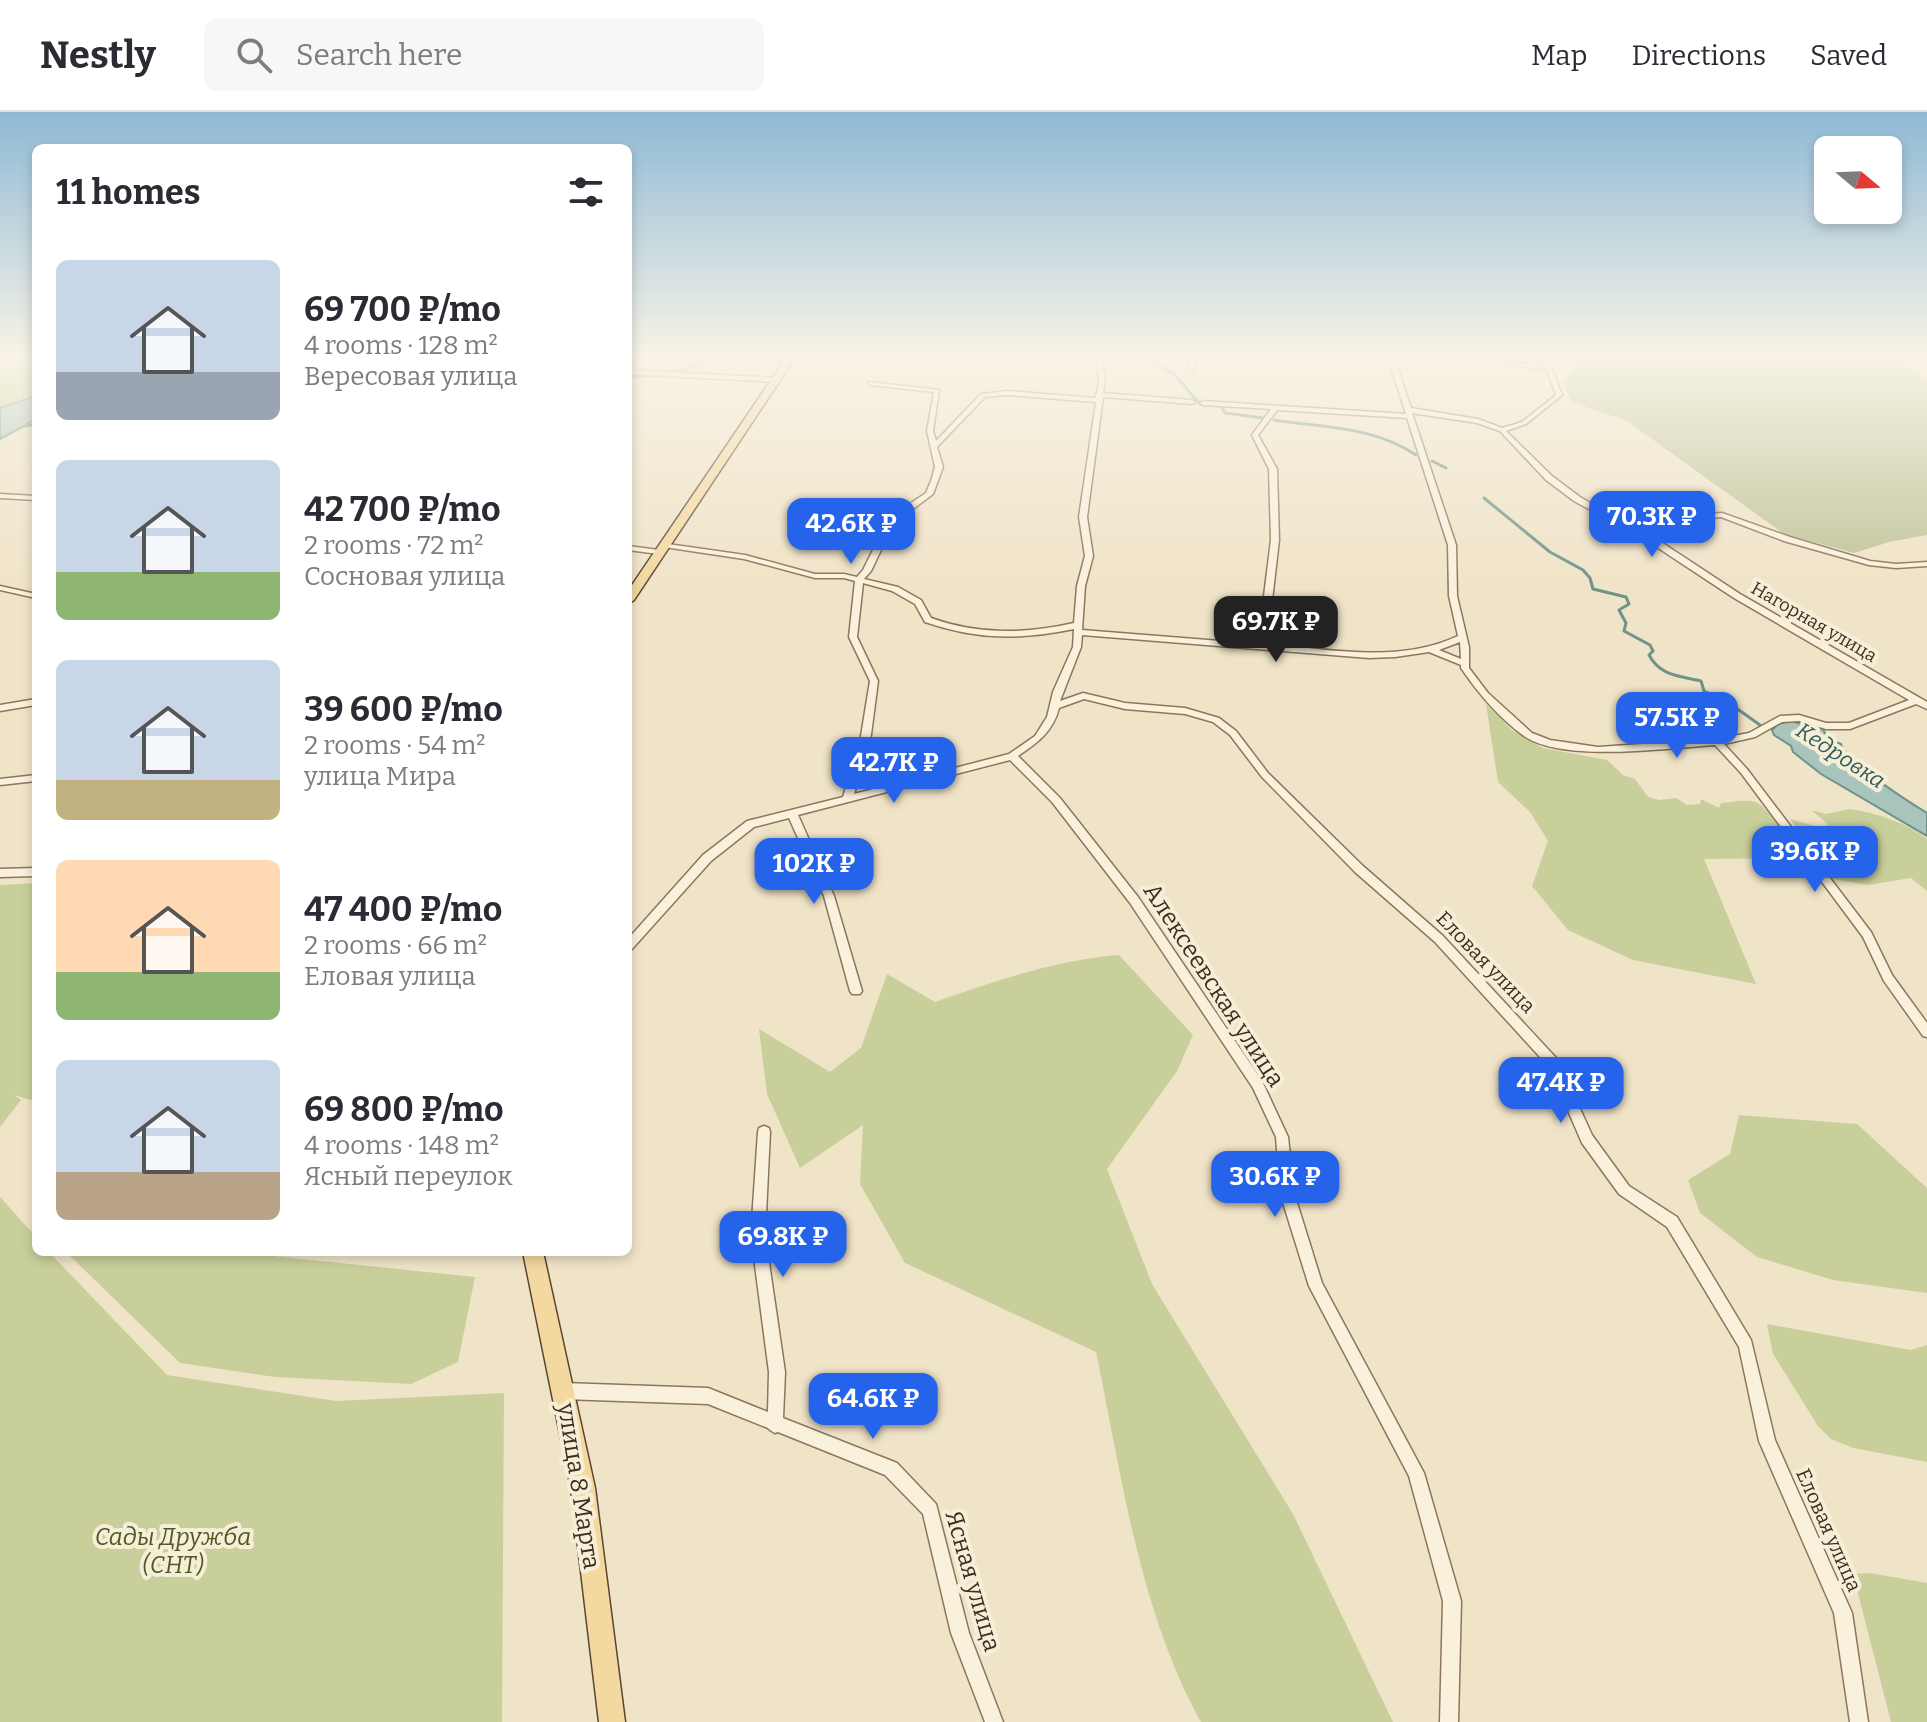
<!DOCTYPE html>
<meta charset="utf-8">
<style>
body{margin:0;font-family:Bitter,serif;background:#f7f7f7;color:#2b2b33;height:100vh;display:flex;flex-direction:column;font-size:30px;white-space:nowrap}
*{box-sizing:border-box;margin:0}
p{font-size:26px;color:#7c7c81}
.icon{flex:none;width:44px;height:44px;fill:none;stroke:currentColor;stroke-width:2;stroke-linecap:round;stroke-linejoin:round}
.map{position:relative;flex:1;overflow:hidden}
.details{position:absolute;left:32px;top:32px;width:600px;height:1112px;display:flex;flex-direction:column;background:#fff;border-radius:12px;box-shadow:0 4px 12px #0003}
.details>*{flex:none}
.needle{width:52px;rotate:109deg}
.buttons{position:absolute;left:1814px;top:24px;display:grid;gap:16px}
.buttons a{display:grid;place-items:center;width:88px;height:88px;border-radius:12px;background:#fff;box-shadow:0 4px 12px #0003;font-size:40px}
.price{position:absolute;translate:-50% -68px;padding:0 18px;border-radius:16px;background:#2563eb;color:#fff;font-size:26px;line-height:52px;filter:drop-shadow(0 2px 4px #0008)}
.price::after{content:'';position:absolute;left:50%;top:48px;width:24px;height:18px;margin-left:-12px;background:inherit;clip-path:polygon(0 0,100% 0,50% 100%)}
.price.active{background:#222;color:#fff}
ul{padding:0;list-style:none}
li{display:flex;align-items:center;gap:24px;height:200px;padding:0 24px}
li span{display:grid;place-items:center;flex:none;width:224px;height:160px;border-radius:12px;color:#555}
li>.icon{margin-inline-start:auto}
span .icon{width:96px;height:96px;fill:#fffc;stroke-width:1}
li b{font-size:34px}
h2{display:flex;justify-content:space-between;align-items:center;height:96px;padding:0 24px;font-size:34px}
header{display:flex;align-items:center;gap:48px;box-sizing:border-box;height:112px;padding:0 40px;background:#fff;border-bottom:2px solid #e1e1e2}
header strong{font-size:38px}
nav{display:flex;gap:44px;margin-inline-start:auto;font-size:28px}
.search{width:560px;height:72px;background:#f7f7f7;display:flex;align-items:center;gap:20px;box-sizing:border-box;padding:0 28px;border-radius:12px;color:#7c7c81;font-size:30px}
.map>svg:first-child{display:block}
.green{fill:#c9cf9b}
.cemetery{fill:#bfc49a}
.water{fill:#a9c4bc;stroke:#6f938a;stroke-width:2}
.lines{fill:none;stroke-linecap:round;stroke-linejoin:round}
.stream{stroke:#6f938a;stroke-width:3}
.street-casing{stroke:#8d765c;stroke-width:3}
.primary-casing{stroke:#5b4430;stroke-width:3}
.street{fill:#faf1dc;fill-rule:evenodd}
.primary{fill:#f3d9a0;fill-rule:evenodd}
.labels{text-anchor:middle;stroke-width:8;stroke-linejoin:round;paint-order:stroke}
.far-street-label{font-size:18px;fill:#3d2e20;stroke:#f7eed8}
.street-label{font-size:20px;fill:#3d2e20;stroke:#f7eed8}
.water-label{font-size:22px;font-style:italic;fill:#2f5d5a;stroke:#f7eed8}
.near-street-label{font-size:24px;fill:#3d2e20;stroke:#f7eed8}
.near-park-label{font-size:24px;font-style:italic;fill:#4d5a26;stroke:#f7eed8}
</style>
<header>
<strong>Nestly</strong>
<div class="search"><svg class="icon" aria-label="search" viewBox="0 0 24 24"><circle cx="10" cy="10" r="6"/><path d="M15 15l6 6"/></svg>Search here</div>
<nav><a>Map</a><a>Directions</a><a>Saved</a></nav>
</header>
<div class="map">
<svg width="1927" height="1610" viewBox="0 0 1927 1610">
<rect width="100%" height="100%" fill="#f0e4c8"/>
<g class="green">
<polygon points="0,246 36,246 36,284 0,296"/>
<path d="M1486,592L1512,618L1543,636L1607,648L1623,663L1635,667L1648,685L1659,688L1676,686L1687,693L1700,692L1701,687L1719,696L1721,691C1732,690 1745,687 1755,690C1769,695 1792,733 1802,746L1704,747L1756,872L1633,848L1568,818L1532,774L1548,729L1530,700L1498,670Z"/>
<path d="M1850,697C1877,701 1905,710 1927,727V779L1911,766L1868,773L1833,767L1790,707L1825,717L1828,712L1811,698L1826,702Z"/>
<polygon points="36,771 36,1000 34,989 14,983 21,988 0,1015 0,773"/>
<path d="M1119,843L1193,923L1177,959L1107,1057L1152,1172L1293,1402L1393,1610H1201C1139,1498 1122,1365 1096,1240L905,1151L860,1072L863,1013L800,1056L767,982L759,917L830,960L861,936L887,862L935,890C995,869 1056,848 1119,843Z"/>
<polygon points="1739,1003 1857,1012 1927,1076 1927,1181 1833,1168 1757,1145 1700,1101 1688,1068 1730,1042"/>
<polygon points="0,1085 36,1125 36,1140 49,1140 167,1263 336,1289 504,1281 502,1610 0,1610"/>
<polygon points="66,1140 234,1140 475,1165 458,1250 411,1272 275,1265 180,1251"/>
<polygon points="1767,1212 1910,1238 1927,1233 1927,1350 1853,1336 1831,1327 1818,1314 1773,1242"/>
<polygon points="1870,1461 1927,1471 1927,1610 1891,1610 1853,1462"/>
</g>
<polygon class="cemetery" points="1577,246 1911,246 1906,252 1927,267 1927,423 1889,430 1854,441 1784,422 1627,309 1572,290 1564,273"/>
<g class="water">
<polygon points="36,284 36,307 27,312 34,313 22,315 0,327 0,296"/>
<path d="M1790,609L1823,617L1828,627L1841,632C1846,650 1909,690 1927,701V724L1821,662L1793,640L1791,634L1774,623L1772,618L1778,612Z"/>
</g>
<g class="lines">
<g class="stream">
<polyline points="1145,246 1173,261 1200,292 1221,294 1225,301 1263,306"/>
<polyline points="675,260 720,246"/>
<polyline points="628,265 659,263"/>
<path d="M1274,308C1324,316 1373,314 1416,343"/>
<polyline points="1432,349 1446,356"/>
<path d="M1484,386L1550,440L1583,458L1590,466L1593,477L1626,485L1629,492L1619,498L1626,511L1624,519L1650,533L1653,539L1649,543C1660,564 1680,564 1701,569L1704,579L1729,591L1760,613"/>
</g>
<g class="street-casing">
<g id="street">
<polygon points="632,246 638,246 628,257 628,251"/>
<path d="M1095,246H1101L1105,267L1103,281L1192,288L1195,290L1192,292L1103,285L1087,405L1093,444L1085,474L1082,518L1258,532L1271,428L1269,357L1252,323L1271,297L1203,293L1200,291L1203,289L1406,302L1388,246H1394L1411,296L1478,307L1502,316L1522,310L1556,283L1547,258L1458,246H1478L1545,255L1542,246H1548L1562,283L1526,312L1506,319L1552,364L1580,385L1608,401L1612,399L1658,405L1722,401L1790,425L1870,449L1896,452L1927,450V454L1896,456L1869,453L1784,429L1721,405L1658,409L1612,403L1655,426L1740,482L1927,590V597L1916,592L1850,617H1826L1799,609L1782,610L1755,625L1724,632L1747,657L1871,820L1892,863L1927,911V925L1923,924L1884,869L1863,825L1741,661L1715,633C1668,636 1563,651 1524,624C1499,606 1478,581 1461,556V553L1429,540L1395,545L1369,546L1082,523L1081,535L1060,589L1083,581L1125,591L1185,596L1219,606L1236,619L1268,661L1363,754L1443,824L1558,948L1592,1023L1629,1074L1677,1105L1751,1228L1775,1328L1852,1501L1868,1610H1850L1834,1501L1759,1329L1739,1235L1667,1115L1619,1082L1582,1031L1549,955L1435,830L1355,760L1262,665L1230,623L1213,610L1185,602L1125,597L1084,587L1059,596C1053,620 1037,631 1018,644L1060,686L1138,785L1262,969L1288,1025L1294,1081L1322,1171L1424,1361L1461,1489L1458,1610H1440L1443,1489L1409,1364L1309,1174L1280,1081L1276,1025L1253,976L1130,791L1052,690L1010,648L798,703L834,784L862,879L860,882H852L850,879L824,784L789,706L754,715L711,749L632,837L628,838V827L703,743L747,709L843,685L860,630L870,569L849,525L855,469L844,466H815L744,447L664,435L660,433L661,431L745,443L815,462H844L857,465L863,458L884,416L899,399L926,381L931,369L935,355L927,319L934,280L871,273L868,271L869,270L939,278L933,319L936,329L981,282L1008,279L1096,286L1095,283L1097,281L1099,267ZM1008,283L1096,290L1079,405L1085,444L1077,474L1074,511C1025,522 979,523 931,506L921,488L898,475L864,467L871,459L890,419L905,403L933,382L943,355L937,335L985,285ZM1277,298L1407,306L1448,433L1449,484L1458,524C1398,552 1330,537 1267,532L1279,428L1277,357L1258,323ZM1412,301L1477,311L1500,319L1546,368L1574,389L1649,430L1734,486L1909,588L1849,611H1826L1799,603L1780,604L1749,621L1717,627L1598,635L1550,628L1532,621L1488,581L1469,556V535L1457,484L1456,433ZM863,471L892,479L915,492L925,510C977,528 1021,528 1074,517L1073,535L1053,580L1047,605L1035,624L1009,642L854,682L870,630L878,569L857,525ZM1460,530L1461,547L1439,538Z"/>
<polygon points="1190,246 1196,246 1194,258 1191,260 1188,258"/>
<polygon points="628,258 776,266 779,268 776,270 628,262"/>
<polygon points="0,382 36,384 36,388 0,386"/>
<polygon points="628,434 659,438 663,440 659,442 628,438"/>
<polygon points="0,474 36,482 36,486 0,478"/>
<polygon points="36,587 36,593 0,599 0,593"/>
<polygon points="36,663 36,669 0,673 0,667"/>
<polygon points="36,756 36,764 0,765 0,757"/>
<polygon points="764,1014 769,1016 770,1020 765,1123 785,1260 783,1306 897,1351 936,1392 969,1521 1003,1610 985,1610 951,1521 923,1402 885,1363 778,1320 775,1321 770,1318 768,1316 708,1292 563,1287 558,1284 555,1279 558,1274 563,1271 708,1276 768,1300 769,1260 751,1123 758,1020 759,1016"/>
</g>
</g>
<g class="primary-casing">
<g id="primary">
<polygon points="786,246 795,246 634,488 628,492 628,479"/>
<polygon points="523,1140 543,1140 595,1376 625,1610 599,1610 571,1376"/>
</g>
</g>
<use href="#street" class="street"/>
<use href="#primary" class="primary"/>
</g>
<linearGradient id="sky" x2="0" y2="1"><stop stop-color="#8fbad6"/><stop offset="0.52" stop-color="#f8f3e6"/><stop offset="1" stop-color="#f8f3e6" stop-opacity="0"/></linearGradient>
<rect width="1927" height="472" fill="url(#sky)"/>
<g class="labels">
<g class="far-street-label">
<text transform="translate(1814 510) rotate(30)" y="6">Нагорная улица</text>
</g>
<g class="street-label">
<text transform="translate(1486 850) rotate(46)" y="7">Еловая улица</text>
<text transform="translate(1829 1418) rotate(66)" y="7">Еловая улица</text>
</g>
<g class="water-label">
<text transform="translate(1841 643) rotate(33)" y="8">Кедровка</text>
</g>
<g class="near-street-label">
<text transform="translate(1214 873) rotate(57)" y="8">Алексеевская улица</text>
<text transform="translate(579 1374) rotate(81)" y="8">улица 8 Марта</text>
<text transform="translate(973 1469) rotate(74)" y="8">Ясная улица</text>
</g>
<g class="near-park-label">
<text x="173" y="1433">Сады Дружба<tspan x="173" dy="28">(СНТ)</tspan></text>
</g>
</g>
</svg>
<div class="buttons">
<a><svg class="needle" viewBox="-14 -14 28 28"><path d="M0-13l5 13h-10z" fill="#e53935"/><path d="M0 13l5-13h-10z" fill="#7c7c81"/></svg></a>
</div>
<b class="price" style="left:1652px;top:447px">70.3K ₽</b>
<b class="price" style="left:851px;top:454px">42.6K ₽</b>
<b class="price active" style="left:1276px;top:552px">69.7K ₽</b>
<b class="price" style="left:1677px;top:648px">57.5K ₽</b>
<b class="price" style="left:894px;top:693px">42.7K ₽</b>
<b class="price" style="left:1815px;top:782px">39.6K ₽</b>
<b class="price" style="left:814px;top:794px">102K ₽</b>
<b class="price" style="left:1561px;top:1013px">47.4K ₽</b>
<b class="price" style="left:1275px;top:1107px">30.6K ₽</b>
<b class="price" style="left:783px;top:1167px">69.8K ₽</b>
<b class="price" style="left:873px;top:1329px">64.6K ₽</b>
<section class="details">
<h2>11 homes<svg class="icon" aria-label="filters" viewBox="0 0 24 24"><path d="M4 7h16M4 17h16"/><circle cx="9" cy="7" r="2"/><circle cx="15" cy="17" r="2"/></svg></h2>
<ul>
<li><span style="background:linear-gradient(#c9d6e8 70%,#9aa5b1 0)"><svg class="icon" aria-label="home" viewBox="0 0 24 24"><path d="M3 11l9-7 9 7M6 9v11h12V9"/></svg></span><div><b>69 700 ₽/mo</b><p>4 rooms · 128 m²</p><p>Вересовая улица</p></div></li>
<li><span style="background:linear-gradient(#c9d6e8 70%,#8fb573 0)"><svg class="icon" aria-label="home" viewBox="0 0 24 24"><path d="M3 11l9-7 9 7M6 9v11h12V9"/></svg></span><div><b>42 700 ₽/mo</b><p>2 rooms · 72 m²</p><p>Сосновая улица</p></div></li>
<li><span style="background:linear-gradient(#c9d6e8 75%,#c2b280 0)"><svg class="icon" aria-label="home" viewBox="0 0 24 24"><path d="M3 11l9-7 9 7M6 9v11h12V9"/></svg></span><div><b>39 600 ₽/mo</b><p>2 rooms · 54 m²</p><p>улица Мира</p></div></li>
<li><span style="background:linear-gradient(#ffd9b3 70%,#8fb573 0)"><svg class="icon" aria-label="home" viewBox="0 0 24 24"><path d="M3 11l9-7 9 7M6 9v11h12V9"/></svg></span><div><b>47 400 ₽/mo</b><p>2 rooms · 66 m²</p><p>Еловая улица</p></div></li>
<li><span style="background:linear-gradient(#c9d6e8 70%,#b9a48a 0)"><svg class="icon" aria-label="home" viewBox="0 0 24 24"><path d="M3 11l9-7 9 7M6 9v11h12V9"/></svg></span><div><b>69 800 ₽/mo</b><p>4 rooms · 148 m²</p><p>Ясный переулок</p></div></li>
</ul>
</section>
</div>
